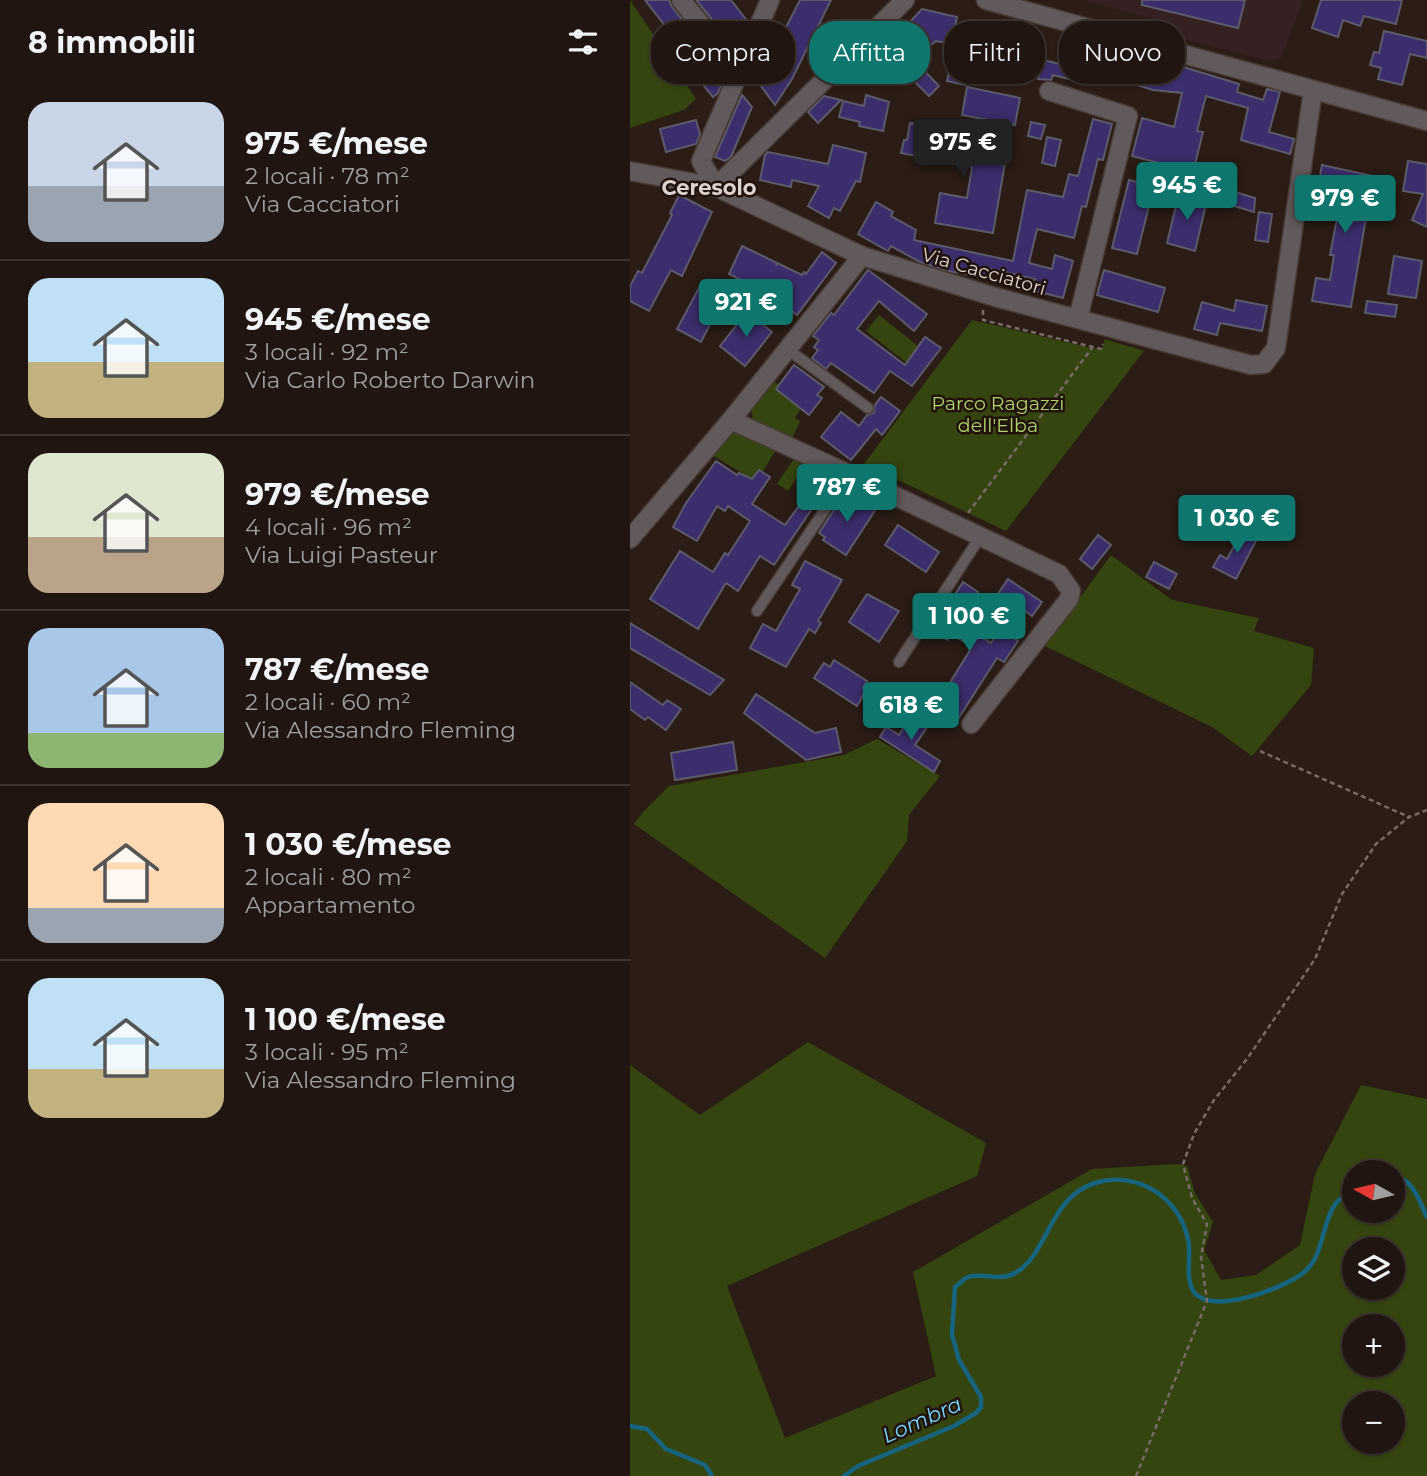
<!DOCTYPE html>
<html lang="it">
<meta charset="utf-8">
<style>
body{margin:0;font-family:Montserrat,sans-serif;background:#281e19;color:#f1f3f6;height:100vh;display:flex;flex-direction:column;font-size:26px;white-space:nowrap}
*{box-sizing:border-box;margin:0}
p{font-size:23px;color:#a29f9f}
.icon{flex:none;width:38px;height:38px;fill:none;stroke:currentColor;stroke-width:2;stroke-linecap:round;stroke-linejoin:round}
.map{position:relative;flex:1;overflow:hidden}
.sheet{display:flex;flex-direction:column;background:#201510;width:630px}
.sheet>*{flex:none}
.top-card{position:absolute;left:21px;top:21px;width:665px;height:63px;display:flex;gap:14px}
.needle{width:46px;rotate:278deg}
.buttons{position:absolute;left:712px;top:1160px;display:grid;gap:14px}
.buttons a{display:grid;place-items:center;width:63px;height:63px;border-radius:50%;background:#201510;box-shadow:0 2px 5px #0004,0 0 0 2px #3d3430;font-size:35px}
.price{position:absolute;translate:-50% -60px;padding:0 16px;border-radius:7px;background:#0f766e;color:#fff;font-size:23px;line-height:46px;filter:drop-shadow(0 2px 4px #0008)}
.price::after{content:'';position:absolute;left:50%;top:42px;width:21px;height:16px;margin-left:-10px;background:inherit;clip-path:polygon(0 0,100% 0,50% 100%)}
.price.on{background:#222;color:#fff}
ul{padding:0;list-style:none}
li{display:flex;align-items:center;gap:21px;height:175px;padding:0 28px}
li+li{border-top:2px solid #3d3430}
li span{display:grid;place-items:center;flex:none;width:196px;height:140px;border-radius:21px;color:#555}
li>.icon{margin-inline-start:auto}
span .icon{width:84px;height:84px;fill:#fffc;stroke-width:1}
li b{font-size:30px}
h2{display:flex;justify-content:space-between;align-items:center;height:84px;padding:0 28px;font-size:30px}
.chip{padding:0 24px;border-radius:28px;background:#201510;box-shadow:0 2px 5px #0004,0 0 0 2px #3d3430;font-size:24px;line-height:63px}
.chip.on{background:#0f766e;color:#fff}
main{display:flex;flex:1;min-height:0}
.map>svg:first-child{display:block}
.education{fill:#352122}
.green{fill:#354510;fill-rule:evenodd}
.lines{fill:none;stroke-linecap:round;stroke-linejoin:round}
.stream{stroke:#166480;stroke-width:4.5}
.building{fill:#3c2d6c;stroke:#5c5a6b;stroke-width:2}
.lane-casing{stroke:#473933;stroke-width:13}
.street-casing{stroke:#473933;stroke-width:21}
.path{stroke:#786b65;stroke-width:2.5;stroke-dasharray:5 3.5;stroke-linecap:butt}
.lane{stroke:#62595a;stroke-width:10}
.street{stroke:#62595a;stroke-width:18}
.labels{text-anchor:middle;stroke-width:5;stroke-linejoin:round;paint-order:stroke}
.street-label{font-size:19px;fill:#ddd2ce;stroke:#21130c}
.park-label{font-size:19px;fill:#b0d26c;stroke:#21130c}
.neighbourhood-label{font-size:21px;font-weight:bold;fill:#ddd2ce;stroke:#21130c}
.water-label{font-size:21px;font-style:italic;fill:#73d4fd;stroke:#21130c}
</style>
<main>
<section class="sheet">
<h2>8 immobili<svg class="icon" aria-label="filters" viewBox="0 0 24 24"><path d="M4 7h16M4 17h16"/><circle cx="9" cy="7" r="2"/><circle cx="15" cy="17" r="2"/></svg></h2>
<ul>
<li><span style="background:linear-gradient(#c9d6e8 60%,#9aa5b1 0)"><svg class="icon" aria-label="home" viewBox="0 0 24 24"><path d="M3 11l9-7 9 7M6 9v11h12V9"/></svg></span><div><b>975 €/mese</b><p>2 locali · 78 m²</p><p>Via Cacciatori</p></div></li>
<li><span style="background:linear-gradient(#bfe0f5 60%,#c2b280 0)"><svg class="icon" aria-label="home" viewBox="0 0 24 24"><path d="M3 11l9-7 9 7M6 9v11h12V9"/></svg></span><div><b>945 €/mese</b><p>3 locali · 92 m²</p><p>Via Carlo Roberto Darwin</p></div></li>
<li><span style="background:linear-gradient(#dfe7d0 60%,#b9a48a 0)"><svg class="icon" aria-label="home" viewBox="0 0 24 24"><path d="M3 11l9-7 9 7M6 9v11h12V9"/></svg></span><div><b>979 €/mese</b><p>4 locali · 96 m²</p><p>Via Luigi Pasteur</p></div></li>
<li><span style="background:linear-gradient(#a9c7e8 75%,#8fb573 0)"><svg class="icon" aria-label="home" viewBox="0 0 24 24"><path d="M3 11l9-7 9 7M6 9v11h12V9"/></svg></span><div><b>787 €/mese</b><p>2 locali · 60 m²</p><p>Via Alessandro Fleming</p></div></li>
<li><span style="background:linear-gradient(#ffd9b3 75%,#9aa5b1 0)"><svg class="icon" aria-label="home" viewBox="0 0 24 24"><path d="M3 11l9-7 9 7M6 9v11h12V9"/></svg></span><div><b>1 030 €/mese</b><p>2 locali · 80 m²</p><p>Appartamento</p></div></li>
<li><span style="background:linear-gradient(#bfe0f5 65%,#c2b280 0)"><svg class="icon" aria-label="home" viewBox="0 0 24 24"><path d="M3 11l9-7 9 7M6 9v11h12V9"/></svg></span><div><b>1 100 €/mese</b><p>3 locali · 95 m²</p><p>Via Alessandro Fleming</p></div></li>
</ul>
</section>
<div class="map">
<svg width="797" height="1476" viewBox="0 0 797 1476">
<rect width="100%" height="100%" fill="#2b1c15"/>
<polygon class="education" points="454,0 673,0 652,57 640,61 524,32 526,20"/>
<g class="green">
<polygon points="0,0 66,99 54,110 0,128"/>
<polygon points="249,315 288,346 277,363 236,331"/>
<polygon points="342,320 471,350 475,339 514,351 376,531 234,464"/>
<polygon points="144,381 149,385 146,390 171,408 165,418 170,421 162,438 123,419 121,409"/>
<polygon points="114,431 147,448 132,473 128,471 122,479 82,455 97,434"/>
<polygon points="165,457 173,463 173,468 158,491 147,484"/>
<polygon points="481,555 542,600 629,618 624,631 684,648 681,685 622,756 582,727 415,646"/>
<polygon points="247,739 310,776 279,815 277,841 195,958 4,824 13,812 39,786 214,755"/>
<path d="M178,1042L356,1143L347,1176L97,1286L155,1438L306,1376L283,1272L462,1169L546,1164L557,1166L565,1193L583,1222L574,1250L591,1280L626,1275L670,1245L685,1174L731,1085L797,1099V1476H0V1065L70,1115ZM724,1172H763V1211H724ZM724,1250H763V1288H724ZM724,1326H763V1365H724ZM724,1404H763V1442H724Z"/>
</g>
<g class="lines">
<g class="stream">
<path d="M763,1175C784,1180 788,1199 797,1217"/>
<polyline points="0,1426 17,1429 36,1449 75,1465 82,1476"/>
<path d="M214,1476L228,1466L324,1426L346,1413L351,1407V1397L329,1360L322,1335L325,1287C329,1284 334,1279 338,1277C352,1272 371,1282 385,1273C419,1254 418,1198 465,1183C507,1170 549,1197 558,1239C562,1255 554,1277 564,1292C582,1316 654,1288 673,1273C694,1257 691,1226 704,1206C708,1199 718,1194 724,1189"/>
</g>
</g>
<g class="building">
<polygon points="15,0 39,0 42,7 70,42 69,43 95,75 88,93 83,97 33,36 39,31"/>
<polygon points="69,0 101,0 118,22 97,38 67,1"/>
<polygon points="170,0 201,0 162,79 145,105 128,82"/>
<polygon points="512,0 615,0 608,28 512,5"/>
<polygon points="691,0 772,0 766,24 734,16 730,26 713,20 708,37 682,28"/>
<polygon points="292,9 327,17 321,44 306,41 283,59 309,86 299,96 268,65 255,78 237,60 259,39 262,41"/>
<polygon points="365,21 378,25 377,28 397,33 391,58 381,55 376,71 339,63 335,85 317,81 325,45 357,52"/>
<polygon points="754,31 797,41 797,58 780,54 772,85 748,79 751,68 740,65 744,52 749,53"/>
<polygon points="436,40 464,47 455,83 423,75 421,80 408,79 413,60 430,64"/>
<polygon points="497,56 550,66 609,84 607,92 633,100 637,89 650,92 639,132 664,139 660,154 611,140 618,108 576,96 567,131 573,132 563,172 502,156 512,118 544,127 552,93 523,90 491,80"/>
<polygon points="337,87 390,98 385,125 332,115"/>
<polygon points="112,95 122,107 101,157 95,161 85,157"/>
<polygon points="236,95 259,102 253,131 229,126 230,122 209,117 213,101 234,106"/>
<polygon points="194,96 211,100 188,123 178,112"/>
<polygon points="463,119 482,124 473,160 468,159 456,207 452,206 444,238 407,229 399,263 422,269 425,255 443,261 433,298 402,290 405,279 361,269 359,279 319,271 290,262 261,246 258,251 228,234 246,202 263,212 261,216 286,230 284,240 383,261 397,190 433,197 439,174 448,176"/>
<polygon points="66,120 70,134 66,144 36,152 30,129"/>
<polygon points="401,122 415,125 411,139 398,136"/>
<polygon points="280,123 293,125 292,130 304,131 303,138 377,151 363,233 305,223 310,193 337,198 342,167 271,153 274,140 277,140"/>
<polygon points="417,137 431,140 425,166 412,163"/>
<polygon points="203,145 236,153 230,182 226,181 210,211 204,208 199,218 178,206 189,186 162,180 161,187 130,180 135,155 138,152 198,164"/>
<polygon points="778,161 797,164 797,227 782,220 793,194 773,191"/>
<polygon points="692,165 743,176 721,307 682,301 686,278 700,280 704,255 700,255 707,218 713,219 717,192 688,187"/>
<polygon points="499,180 524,186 507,254 482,248"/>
<polygon points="605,192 625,198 624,212 601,205"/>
<polygon points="549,193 577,200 565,251 537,243"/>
<polygon points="49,195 82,212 52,276 41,270 19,311 0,301 0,286 8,271 12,273 42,215 40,213"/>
<polygon points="629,212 642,214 638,242 625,240"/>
<polygon points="112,246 147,263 146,266 147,263 172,275 174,272 176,274 192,252 206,263 167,315 154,305 156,302 99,274"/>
<polygon points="764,256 792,261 786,298 758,294"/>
<polygon points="238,270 297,314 284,331 249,301 227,329 275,365 295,337 311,348 282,386 260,371 244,393 201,363 196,369 182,358 188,350 184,347 189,340 183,336 201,313 204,315"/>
<polygon points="474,270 535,288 528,312 467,295"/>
<polygon points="71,284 94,297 71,342 47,329"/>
<polygon points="606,300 637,306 632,331 590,323 587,335 564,329 572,302 604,311"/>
<polygon points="737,301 767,305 765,317 735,313"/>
<polygon points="117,312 142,332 115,366 90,346"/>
<polygon points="164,365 194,387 187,395 192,398 179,415 146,389"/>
<polygon points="251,397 270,411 252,435 246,429 221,460 191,437 211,412 229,426 237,415 244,413 245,405"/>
<polygon points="86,461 107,475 109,473 122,479 129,470 140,477 122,504 155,525 182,488 192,494 144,565 130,556 108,591 96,583 68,629 20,599 50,551 83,572 95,553 98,555 120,521 98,506 95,511 87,506 67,541 43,527 56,503"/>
<polygon points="223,494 246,509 216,555 193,540 195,537 189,533 208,504 214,508"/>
<polygon points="268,525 309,552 296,572 255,545"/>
<polygon points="613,529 628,537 606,579 583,567 590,555 597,559"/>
<polygon points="468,535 481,545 462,569 450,559"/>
<polygon points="175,561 212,580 188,621 191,623 185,633 179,629 156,667 120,648 133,624 146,631 170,589 162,585"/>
<polygon points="524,562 547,574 539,589 516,577"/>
<polygon points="378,579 412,602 402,616 395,611 389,619 363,601"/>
<polygon points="333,582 348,592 329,622 361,643 370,629 388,641 374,662 367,658 328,719 306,705 342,647 321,634 317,640 302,631"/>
<polygon points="237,594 269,611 249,642 219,622"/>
<polygon points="0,623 94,680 80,695 0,648"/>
<polygon points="204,660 237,681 233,688 236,690 227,706 184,678 194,663 200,667"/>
<polygon points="0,682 33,705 37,700 51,709 36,730 18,717 15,720 0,709"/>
<polygon points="126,694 185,733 206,728 211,752 176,760 114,713"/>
<polygon points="282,715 298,726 285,745 310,761 304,772 250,737 256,727 269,735"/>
<polygon points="103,742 107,770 45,780 41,753"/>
</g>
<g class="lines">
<g class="lane-casing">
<g id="lane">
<polyline points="157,349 238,408"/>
<polyline points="127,611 219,474"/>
<polyline points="269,662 350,537"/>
</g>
</g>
<g class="street-casing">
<g id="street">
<polyline points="51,0 108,70"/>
<polyline points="356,0 797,121"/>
<polyline points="419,91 498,116 448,319"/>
<polyline points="0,171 86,187 232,256 365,297 621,365 634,364 646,348 683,90"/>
<polyline points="86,187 275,0"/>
<polyline points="86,187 71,161 140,0"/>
<polyline points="101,420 219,474 429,574 441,591 439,599 341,724"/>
<polyline points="0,539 101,420 232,256"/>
</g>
</g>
<g class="path">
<polyline points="353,310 353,320 471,349 473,344"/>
<polyline points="338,513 462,348"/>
<polyline points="630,751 779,817"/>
<polyline points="506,1476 577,1301 571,1257 577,1224 562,1198 553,1164 564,1134 584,1100 617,1059 685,959 712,894 746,844 779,817 797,810"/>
</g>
<use href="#lane" class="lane"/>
<use href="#street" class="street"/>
</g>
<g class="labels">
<g class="street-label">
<text transform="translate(354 271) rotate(16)" y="7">Via Cacciatori</text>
</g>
<g class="park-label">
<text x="368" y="410">Parco Ragazzi<tspan x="368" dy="22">dell'Elba</tspan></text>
</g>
<g class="neighbourhood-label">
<text x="79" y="195">Ceresolo</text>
</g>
<g class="water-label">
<text transform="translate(292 1420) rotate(-24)" y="7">Lombra</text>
</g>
</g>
</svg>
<div class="buttons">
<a><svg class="needle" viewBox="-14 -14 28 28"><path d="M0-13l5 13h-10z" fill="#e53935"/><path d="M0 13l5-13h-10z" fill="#a29f9f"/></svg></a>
<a><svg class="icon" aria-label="layers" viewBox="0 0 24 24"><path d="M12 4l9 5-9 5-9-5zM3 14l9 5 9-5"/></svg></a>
<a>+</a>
<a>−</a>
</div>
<b class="price on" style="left:333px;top:179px">975 €</b>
<b class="price" style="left:557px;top:222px">945 €</b>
<b class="price" style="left:715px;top:235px">979 €</b>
<b class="price" style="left:116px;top:339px">921 €</b>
<b class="price" style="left:217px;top:524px">787 €</b>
<b class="price" style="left:607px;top:555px">1 030 €</b>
<b class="price" style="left:339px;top:653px">1 100 €</b>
<b class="price" style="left:281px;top:742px">618 €</b>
<div class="top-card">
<a class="chip">Compra</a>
<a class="chip on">Affitta</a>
<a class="chip">Filtri</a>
<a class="chip">Nuovo</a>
</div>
</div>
</main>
